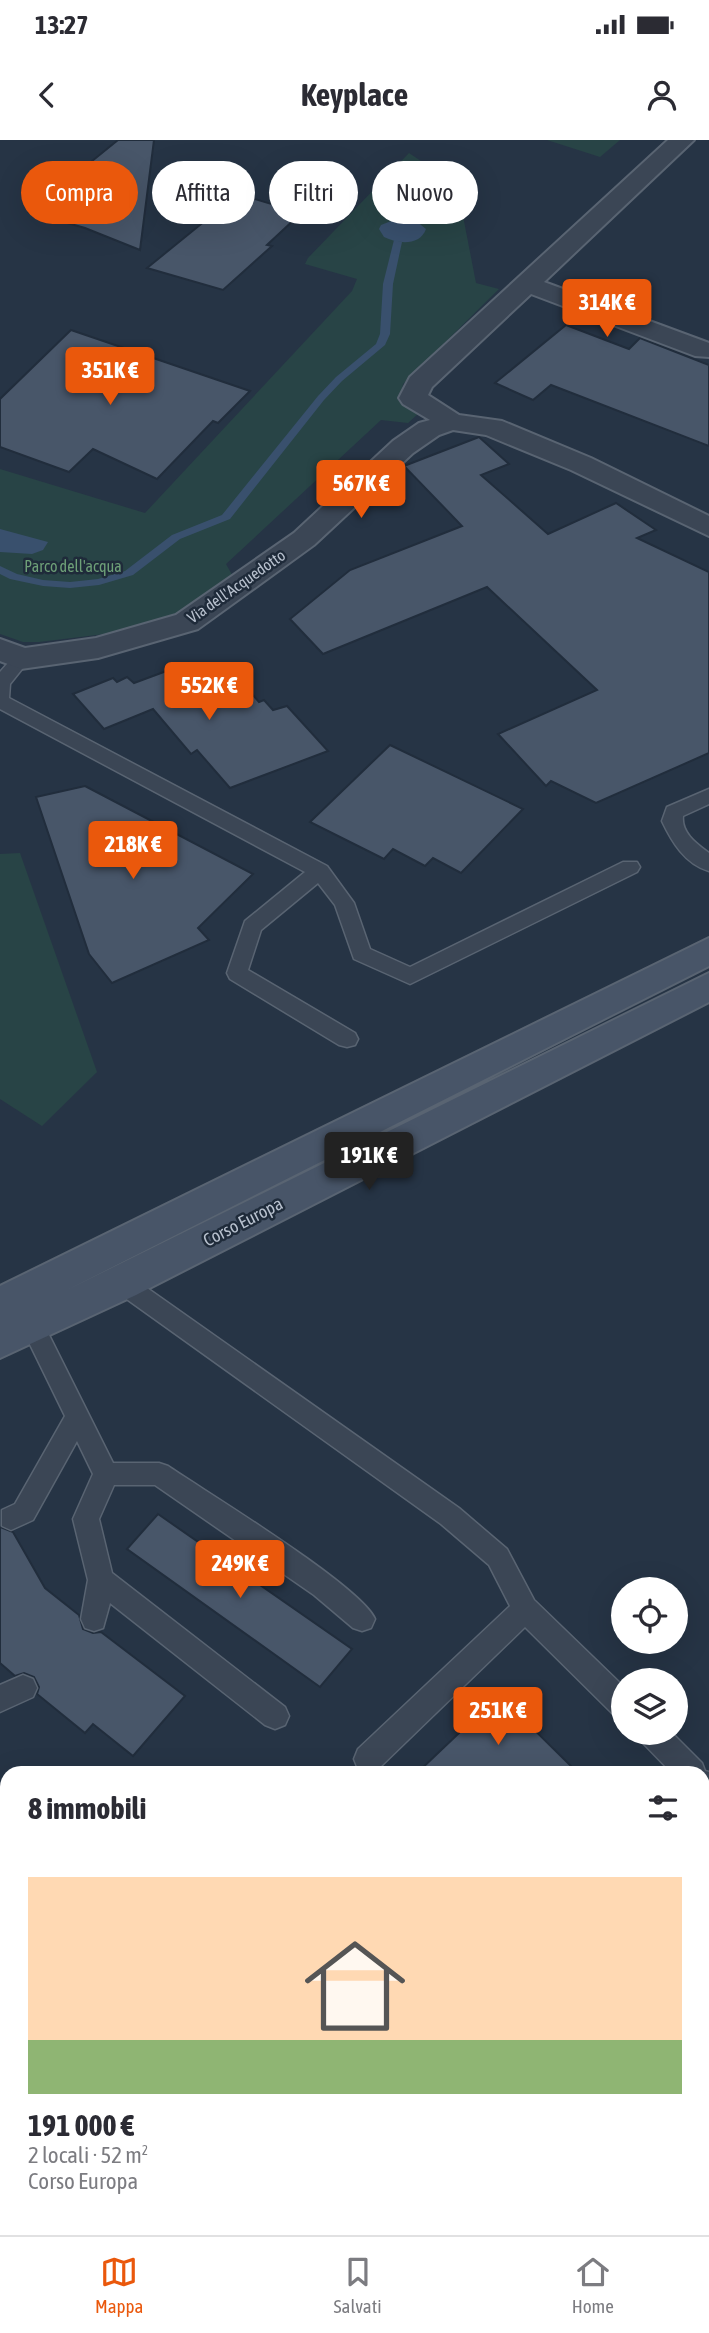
<!DOCTYPE html>
<html lang="it">
<meta charset="utf-8">
<style>
body{margin:0;font-family:"Asap Condensed",sans-serif;background:#f2f2f3;color:#2b2b33;height:100vh;display:flex;flex-direction:column;font-size:26px;white-space:nowrap}
*{box-sizing:border-box;margin:0}
p{font-size:23px;color:#7c7c81}
.icon{flex:none;width:38px;height:38px;fill:none;stroke:currentColor;stroke-width:2;stroke-linecap:round;stroke-linejoin:round}
.map{position:relative;flex:1;overflow:hidden}
.drawer{position:absolute;left:0px;top:1626px;width:710px;height:471px;display:flex;flex-direction:column;background:#fff;border-radius:21px 21px 0 0;box-shadow:0 7px 28px #0002}
.drawer>*{flex:none}
.hud{position:absolute;left:21px;top:21px;width:668px;height:63px;display:flex;gap:14px}
.buttons{position:absolute;left:611px;top:1437px;display:grid;gap:14px}
.buttons a{display:grid;place-items:center;width:77px;height:77px;border-radius:50%;background:#fff;box-shadow:0 7px 28px #0002;font-size:35px}
.price{position:absolute;translate:-50% -60px;padding:0 16px;border-radius:7px;background:#ea580c;color:#fff;font-size:23px;line-height:46px;filter:drop-shadow(0 2px 4px #0008)}
.price::after{content:'';position:absolute;left:50%;top:42px;width:21px;height:16px;margin-left:-10px;background:inherit;clip-path:polygon(0 0,100% 0,50% 100%)}
.price.active{background:#222;color:#fff}
ul{padding:0;list-style:none}
li{display:grid;align-content:center;gap:14px;height:371px;padding:0 28px}
li span{display:grid;place-items:center;height:217px;border-radius:0px;color:#555}
li>.icon{margin-inline-start:auto}
span .icon{width:126px;height:126px;fill:#fffc;stroke-width:1}
li b{font-size:30px}
h2{display:flex;justify-content:space-between;align-items:center;height:84px;padding:0 28px;font-size:30px}
.pill{padding:0 24px;border-radius:32px;background:#fff;box-shadow:0 7px 28px #0002;font-size:24px;line-height:63px}
.pill.active{background:#ea580c;color:#fff}
.status{display:flex;justify-content:space-between;align-items:center;height:49px;padding:0 35px;background:#fff;direction:ltr}
.status svg{height:19px;fill:currentColor}
header{display:flex;justify-content:space-between;align-items:center;height:91px;padding:0 28px;background:#fff;font-size:32px;font-weight:700}
.tabs{display:flex;justify-content:space-around;align-items:center;height:98px;border-top:2px solid #e1e1e2;background:#fff;font-size:19px;color:#7c7c81}
.tabs a{display:grid;justify-items:center;gap:4px}
.tabs .active{color:#ea580c}
.map>svg:first-child{display:block}
.green{fill:#284446}
.water{fill:#39506d}
.lines{fill:none;stroke-linecap:round;stroke-linejoin:round}
.stream{fill:#39506d;fill-rule:evenodd}
.building{fill:#485669;stroke:#212d3c;stroke-width:2}
.lane-casing{stroke:#596472;stroke-width:3}
.street-casing{stroke:#596472;stroke-width:4}
.secondary-casing{stroke:#596472;stroke-width:4}
.lane{fill:#3b4655;fill-rule:evenodd}
.street{fill:#3b4655;fill-rule:evenodd}
.secondary{fill:#485568;fill-rule:evenodd}
.labels{text-anchor:middle;stroke-width:5;stroke-linejoin:round;paint-order:stroke}
.far-park-label{font-size:16px;fill:#6ea078;stroke:#1f2b3a}
.far-street-label{font-size:16px;fill:#b8c1ce;stroke:#1f2b3a}
.street-label{font-size:18px;fill:#b8c1ce;stroke:#1f2b3a}
</style>
<div class="status"><b>13:27</b><svg viewBox="0 0 49 12"><path d="M0 12V9h3v3zM5 12V6h3v6zM10 12V3h3v9zM15 12V0h3v12zM26 1h20v11H26zM47 4h2v5h-2z"/></svg></div>
<header><svg class="icon" aria-label="back" viewBox="0 0 24 24"><path d="M15 5l-7 7 7 7"/></svg>Keyplace<svg class="icon" aria-label="person" viewBox="0 0 24 24"><circle cx="12" cy="8" r="4"/><path d="M4 21q1-7 8-7t8 7"/></svg></header>
<div class="map">
<svg width="709" height="2095" viewBox="0 0 709 2095">
<rect width="100%" height="100%" fill="#263445"/>
<g class="green">
<polygon points="547,0 620,0 600,17"/>
<polygon points="409,13 457,45 476,143 499,149 403,244 400,261 419,273 408,283 381,280 226,424 235,440 192,471 113,493 39,502 23,502 0,494 0,329 145,373 352,151 357,139 305,124 308,118"/>
<polygon points="20,713 97,932 42,986 0,959 0,714"/>
</g>
<g class="water">
<path d="M399,78L415,80L426,89C420,106 398,104 384,97L379,89L381,85Z"/>
<polygon points="0,389 48,402 43,410 32,414 0,412"/>
</g>
<g class="lines">
<polygon class="stream" points="394,100 402,102 393,144 390,194 385,205 342,241 324,260 230,379 180,399 133,435 99,445 70,448 43,446 10,439 0,434 0,426 17,434 43,440 70,442 98,439 125,431 172,395 222,375 318,256 336,237 376,204 380,194 383,144"/>
</g>
<g class="building">
<polygon points="118,0 154,0 140,110 85,88 29,72"/>
<polygon points="238,54 295,71 289,75 297,77 267,105 272,106 223,150 147,128"/>
<polygon points="566,185 629,209 640,198 709,225 709,306 551,245 533,260 495,243"/>
<polygon points="71,190 250,251 218,283 213,281 157,339 93,309 69,332 0,307 0,259"/>
<polygon points="479,297 509,324 481,335 548,394 616,363 656,390 637,398 709,432 709,613 596,663 551,641 546,646 498,594 597,550 487,447 323,514 290,479 350,430 462,386 404,326"/>
<polygon points="188,523 207,543 221,539 227,545 232,543 244,557 252,554 259,562 264,560 273,570 287,566 328,611 230,648 197,610 191,614 153,569 104,589 73,554 113,538 117,542 127,537 134,543"/>
<polygon points="390,605 523,669 461,733 433,718 425,726 393,709 384,719 310,682"/>
<polygon points="85,646 253,734 198,788 209,800 112,843 89,814 36,657"/>
<polygon points="158,1374 352,1509 320,1547 127,1409"/>
<polygon points="0,1387 13,1392 45,1448 79,1475 83,1489 93,1493 101,1492 185,1556 133,1616 93,1584 85,1593 37,1554 39,1547 34,1537 24,1533 15,1536 0,1523"/>
<polygon points="499,1555 578,1633 417,1633"/>
</g>
<g class="lines">
<g class="lane-casing">
<g id="lane">
<polygon points="21,513 30,519 10,544 9,558 327,726 354,763 370,809 410,827 623,722 637,722 640,727 637,732 410,844 354,819 335,765 318,743 261,790 248,830 355,893 358,899 355,905 347,907 339,905 230,839 227,833 245,781 305,732 0,569 0,532 15,515"/>
<path d="M709,649V664L683,676C681,693 697,704 709,713V731C685,724 672,702 662,681L667,667Z"/>
<polygon points="122,1133 130,1136 459,1368 507,1409 534,1460 623,1546 623,1578 613,1574 525,1487 378,1629 368,1633 358,1629 354,1619 358,1609 510,1466 489,1425 441,1384 114,1150 110,1143 114,1136"/>
<path d="M33,1176L41,1179L113,1323H159L168,1326C206,1352 361,1446 375,1479L371,1488L362,1491L353,1488L314,1455L155,1345H114L99,1379L112,1433L285,1567L289,1576L285,1585L275,1589L265,1585L110,1463L103,1488L94,1491L85,1488L81,1479L88,1440L73,1379L93,1334L77,1301L33,1380L11,1390L2,1386V1370L15,1364L65,1276L21,1186L25,1179Z"/>
<polygon points="23,1535 33,1539 37,1548 33,1557 0,1572 0,1545"/>
<polygon points="638,1592 671,1592 702,1623 705,1631 709,1632 709,1664 704,1662 704,1633 672,1633 641,1601"/>
</g>
</g>
<g class="street-casing">
<polygon id="street" points="668,0 694,0 544,142 709,203 709,217 695,216 531,154 432,247 428,255 459,275 502,281 591,318 709,376 709,396 571,330 486,295 453,290 439,295 413,313 314,405 198,489 98,518 21,529 0,521 0,499 25,508 96,498 176,475 294,393 393,301 419,283 430,280 403,264 399,258 410,237"/>
</g>
<g class="secondary-casing">
<polygon id="secondary" points="709,798 709,826 65,1151 709,833 709,862 136,1155 0,1218 0,1146"/>
</g>
<use href="#lane" class="lane"/>
<use href="#street" class="street"/>
<use href="#secondary" class="secondary"/>
</g>
<g class="labels">
<g class="far-park-label">
<text x="73" y="432">Parco dell'acqua</text>
</g>
<g class="far-street-label">
<text transform="translate(236 446) rotate(-35)" y="6">Via dell'Acquedotto</text>
</g>
<g class="street-label">
<text transform="translate(243 1082) rotate(-27)" y="6">Corso Europa</text>
</g>
</g>
</svg>
<div class="buttons">
<a><svg class="icon" aria-label="locate" viewBox="0 0 24 24"><circle cx="12" cy="12" r="6"/><path d="M12 2v4M12 18v4M2 12h4M18 12h4"/></svg></a>
<a><svg class="icon" aria-label="layers" viewBox="0 0 24 24"><path d="M12 4l9 5-9 5-9-5zM3 14l9 5 9-5"/></svg></a>
</div>
<b class="price" style="left:607px;top:199px">314K €</b>
<b class="price" style="left:110px;top:267px">351K €</b>
<b class="price" style="left:361px;top:380px">567K €</b>
<b class="price" style="left:209px;top:582px">552K €</b>
<b class="price" style="left:133px;top:741px">218K €</b>
<b class="price active" style="left:369px;top:1052px">191K €</b>
<b class="price" style="left:240px;top:1460px">249K €</b>
<b class="price" style="left:498px;top:1607px">251K €</b>
<div class="hud">
<a class="pill active">Compra</a>
<a class="pill">Affitta</a>
<a class="pill">Filtri</a>
<a class="pill">Nuovo</a>
</div>
<section class="drawer">
<h2>8 immobili<svg class="icon" aria-label="filters" viewBox="0 0 24 24"><path d="M4 7h16M4 17h16"/><circle cx="9" cy="7" r="2"/><circle cx="15" cy="17" r="2"/></svg></h2>
<ul>
<li><span style="background:linear-gradient(#ffd9b3 75%,#8fb573 0)"><svg class="icon" aria-label="home" viewBox="0 0 24 24"><path d="M3 11l9-7 9 7M6 9v11h12V9"/></svg></span><div><b>191 000 €</b><p>2 locali · 52 m²</p><p>Corso Europa</p></div></li>
</ul>
</section>
</div>
<nav class="tabs">
<a class="active"><svg class="icon" aria-label="map" viewBox="0 0 24 24"><path d="M3 6l6-2 6 2 6-2v14l-6 2-6-2-6 2zM9 4v14M15 6v14"/></svg>Mappa</a>
<a><svg class="icon" aria-label="saved" viewBox="0 0 24 24"><path d="M7 4h10v16l-5-4-5 4z"/></svg>Salvati</a>
<a><svg class="icon" aria-label="home" viewBox="0 0 24 24"><path d="M3 11l9-7 9 7M6 9v11h12V9"/></svg>Home</a>
</nav>
